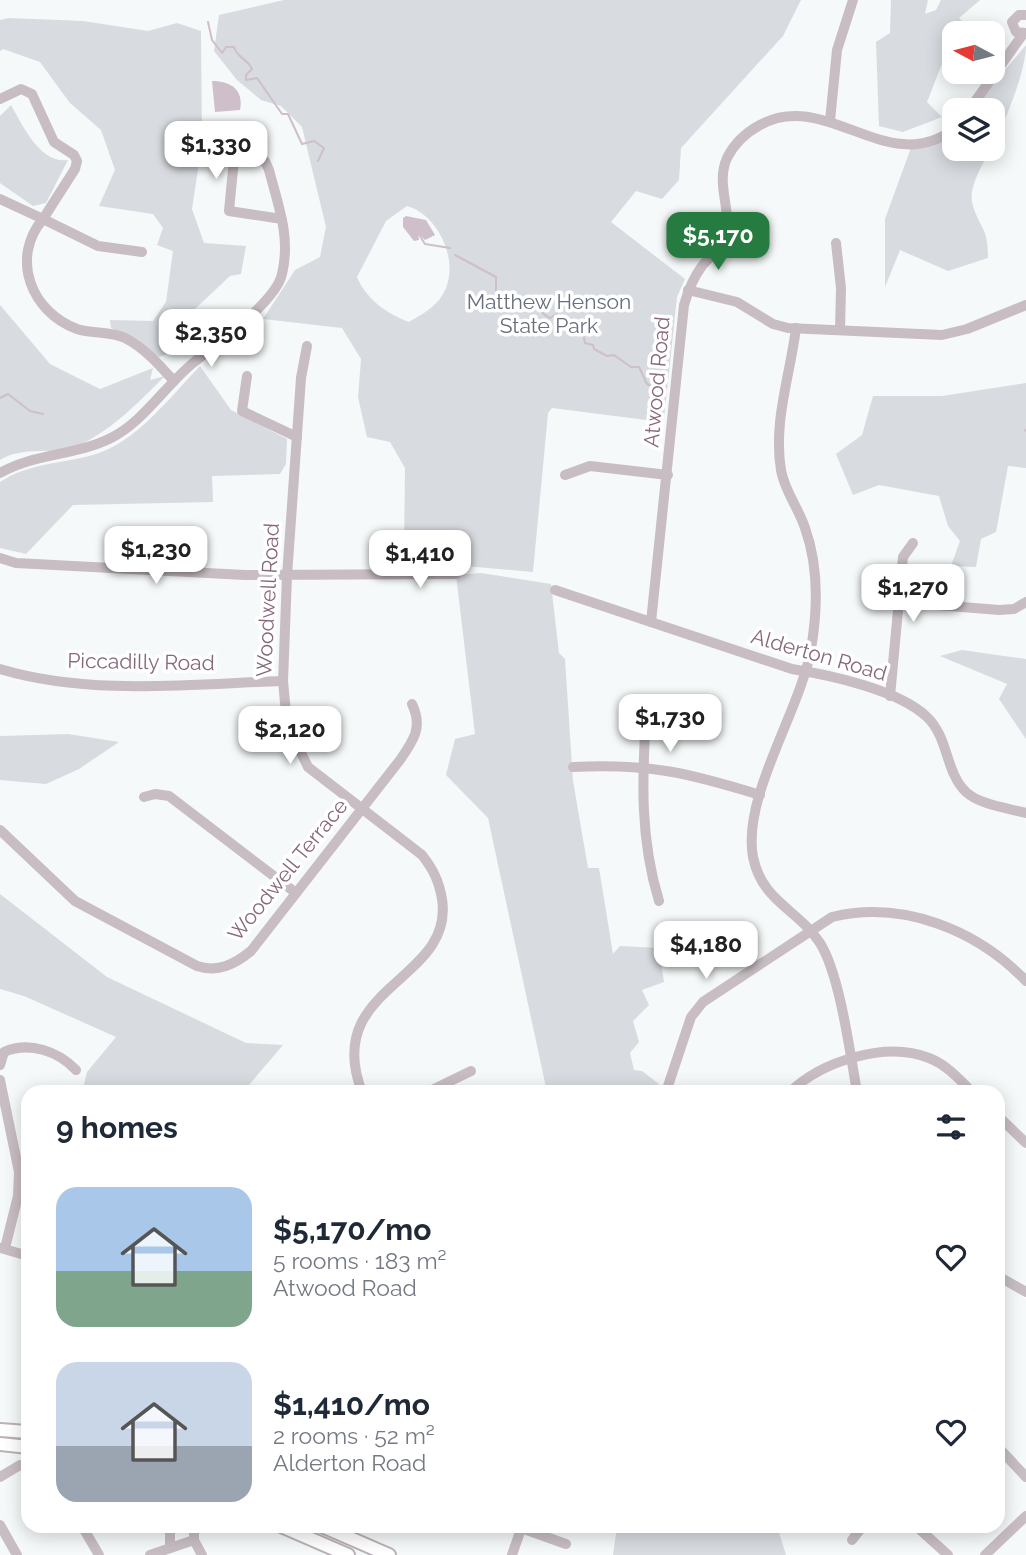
<!DOCTYPE html>
<meta charset="utf-8">
<style>
body{margin:0;font-family:Raleway,sans-serif;background:#f6f6f7;color:#1f2937;height:100vh;display:flex;flex-direction:column;font-size:26px;white-space:nowrap}
*{box-sizing:border-box;margin:0}
p{font-size:23px;color:#747a83}
.icon{flex:none;width:38px;height:38px;fill:none;stroke:currentColor;stroke-width:2;stroke-linecap:round;stroke-linejoin:round}
.map{position:relative;flex:1;overflow:hidden}
.sheet{position:absolute;left:21px;top:1085px;width:984px;height:448px;display:flex;flex-direction:column;background:#fff;border-radius:21px;box-shadow:0 4px 18px #0003}
.sheet>*{flex:none}
.needle{width:46px;rotate:277deg}
.tools{position:absolute;left:942px;top:21px;display:grid;gap:14px}
.tools a{display:grid;place-items:center;width:63px;height:63px;border-radius:14px;background:#fff;box-shadow:0 4px 18px #0003;font-size:35px}
.price{position:absolute;translate:-50% -60px;padding:0 16px;border-radius:14px;background:#fff;color:#222;font-size:23px;line-height:46px;filter:drop-shadow(0 2px 4px #0008)}
.price::after{content:'';position:absolute;left:50%;top:42px;width:21px;height:16px;margin-left:-10px;background:inherit;clip-path:polygon(0 0,100% 0,50% 100%)}
.price.active{background:#267b40;color:#fff}
ul{padding:0;list-style:none}
li{display:flex;align-items:center;gap:21px;height:175px;padding:0 35px}
li span{display:grid;place-items:center;flex:none;width:196px;height:140px;border-radius:21px;color:#555}
li>.icon{margin-inline-start:auto}
span .icon{width:84px;height:84px;fill:#fffc;stroke-width:1}
li b{font-size:30px}
h2{display:flex;justify-content:space-between;align-items:center;height:84px;padding:0 35px;font-size:30px}
.map>svg:first-child{display:block}
.green{fill:#d8dbe0;fill-rule:evenodd}
.water{fill:#cebfcb}
.lines{fill:none;stroke-linecap:round;stroke-linejoin:round}
.stream{stroke:#cebfcb;stroke-width:2}
.major-casing{stroke:#bbb1b8;stroke-width:16}
.minor{stroke:#c7bdc3;stroke-width:10}
.major{stroke:#fff;stroke-width:12}
.labels{text-anchor:middle;stroke-width:7;stroke-linejoin:round;paint-order:stroke}
.park-label{font-size:21px;fill:#676e7e;stroke:#fff}
.street-label{font-size:21px;fill:#87687c;stroke:#fff}
</style>
<div class="map">
<svg width="1026" height="1555" viewBox="0 0 1026 1555">
<rect width="100%" height="100%" fill="#f6f9f9"/>
<g class="green">
<path d="M284,0H801L783,36L681,148L679,180L662,199L636,191L611,222L685,279L677,297L664,419L662,422L552,408L548,413L533,572L453,565H408V559L404,558L405,468L390,442L367,437L358,397L361,359L342,328L263,319L295,270L320,257L326,227L302,127L281,106L261,100L237,80L214,51L219,15ZM407,206C436,214 457,255 447,285C441,304 425,313 409,322C386,313 367,300 357,277L386,221Z"/>
<polygon points="891,0 928,0 925,14 936,10 941,0 980,0 959,18 971,29 969,33 954,33 954,59 941,66 927,102 942,117 903,132 879,126 876,42 890,33"/>
<polygon points="8,18 83,21 148,31 177,23 201,31 202,143 192,209 204,243 246,246 241,274 230,276 181,322 184,347 159,357 137,339 111,328 110,320 153,321 166,302 173,251 157,245 163,228 153,214 99,206 115,170 101,130 70,103 40,62 3,49 0,51 0,20"/>
<path d="M1026,45C1026,71 1005,122 992,147V110H971Z"/>
<path d="M11,105C23,126 40,164 68,160L46,203L33,206L0,183V116Z"/>
<path d="M954,129V149H991C983,164 967,188 973,206C981,231 988,227 988,258L948,271L900,250L885,287V219L912,145Z"/>
<path d="M0,305L50,364L100,389L153,368L150,380L165,376C139,402 114,428 80,445C57,456 23,445 0,460Z"/>
<path d="M200,366L231,410L287,439L286,464L280,474L212,476L213,502L73,505L26,554L0,548V482C29,463 60,464 93,455C136,443 169,398 200,366Z"/>
<polygon points="1026,383 1026,468 1008,466 996,532 981,539 976,567 951,566 960,541 948,526 939,496 879,485 853,495 836,454 862,435 873,396 942,396"/>
<polygon points="481,573 551,584 559,653 565,659 573,781 588,868 599,868 613,954 620,946 659,948 664,982 642,990 649,1005 633,1021 639,1042 630,1053 634,1070 642,1071 659,1084 651,1092 547,1092 488,818 446,775 455,739 475,734 456,575"/>
<polygon points="962,650 1026,659 1026,739 999,699 1007,684 940,656"/>
<polygon points="68,734 119,742 79,769 46,784 0,780 0,736"/>
<polygon points="0,894 107,977 246,1043 283,1045 243,1092 82,1092 87,1072 116,1037 24,996 0,989"/>
<polygon points="617,1526 777,1526 786,1555 613,1555"/>
</g>
<g class="water">
<path d="M212,81C231,81 244,90 240,110L215,112Z"/>
<polygon points="406,216 426,220 435,235 425,240 418,233 419,240 414,241 403,227 403,218"/>
</g>
<g class="lines">
<g class="stream">
<path d="M208,22L212,40L222,53L226,47H234C237,58 248,59 252,69L246,75V80L257,78L282,114H288L302,144L314,141L324,148L318,161"/>
<polyline points="418,233 425,244 450,248"/>
<path d="M455,255L496,277V291C508,299 515,300 528,303C538,305 542,315 550,318L557,314"/>
<polyline points="574,326 583,333 585,343 593,345 594,349 607,356 614,355 631,367 639,367 647,384 662,391"/>
<polyline points="0,398 8,394 30,411 43,414"/>
<polyline points="1025,430 1026,431"/>
</g>
<g class="major-casing">
<g id="major">
<polyline points="0,1430 28,1432"/>
<polyline points="0,1444 28,1447"/>
<polyline points="281,1526 348,1555"/>
<polyline points="322,1526 389,1555"/>
</g>
</g>
<g class="minor">
<polyline points="1026,15 1019,15 1012,22 1016,32 1026,33"/>
<polyline points="0,99 21,89 32,94 54,142 74,155 77,161 75,169 43,219 0,199"/>
<polyline points="969,110 1023,34"/>
<polyline points="830,121 837,50 853,0"/>
<polyline points="836,243 841,288 840,330"/>
<path d="M142,252L98,246L43,219C10,258 31,312 77,329C92,334 111,331 125,338C145,348 159,365 174,381"/>
<polyline points="688,290 737,302 773,324 788,328 942,335 967,329 1026,305"/>
<path d="M796,328C790,376 773,422 781,470C784,490 799,509 805,528C819,567 818,608 811,649C800,712 742,796 753,857C762,902 798,909 820,943C840,975 850,1053 857,1092"/>
<path d="M307,346L301,378L287,576L283,681L287,724L308,767L422,855C433,869 439,881 442,899C455,982 321,985 362,1092"/>
<polyline points="247,376 242,411 297,437"/>
<path d="M0,473C35,453 75,456 111,438C143,422 165,386 193,363C216,344 276,302 282,274C291,237 278,205 269,170L265,161L234,159L229,211L282,219"/>
<polyline points="565,475 590,466 668,475"/>
<polyline points="0,558 16,563 245,575 456,574"/>
<path d="M555,590L792,669C830,675 899,690 927,717C949,738 945,772 966,792C980,805 1008,808 1026,813"/>
<polyline points="900,602 999,610 1014,609 1026,602"/>
<path d="M651,622L684,305C688,291 693,278 702,266C710,256 721,249 725,237C733,211 715,185 727,158C734,144 747,132 760,125C826,88 888,179 954,129"/>
<path d="M0,669C90,696 191,684 283,681"/>
<polyline points="890,696 903,557 913,543"/>
<path d="M646,716C642,780 640,839 659,901"/>
<path d="M573,767C648,763 689,773 760,795"/>
<polyline points="144,797 155,794 169,796 296,893"/>
<path d="M0,830L75,901L197,966C218,973 235,964 251,951L400,760C414,740 423,727 412,704"/>
<path d="M0,1065L4,1052C29,1041 58,1051 76,1070"/>
<polyline points="0,1080 19,1172 18,1196 5,1248"/>
<polyline points="428,1092 471,1071"/>
<path d="M666,1092L691,1017L703,1002L832,917C903,900 977,930 1026,981"/>
<path d="M790,1092C822,1061 886,1041 929,1058C947,1065 959,1079 972,1092"/>
<polyline points="998,1116 1026,1143"/>
<polyline points="1,1248 28,1256"/>
<polyline points="998,1276 1026,1292"/>
<polyline points="998,1447 1026,1477"/>
<polyline points="0,1477 20,1465"/>
<polyline points="0,1525 17,1555"/>
<polyline points="82,1526 99,1555"/>
<polyline points="170,1526 170,1547"/>
<polyline points="194,1526 194,1540 202,1555"/>
<polyline points="916,1526 948,1555"/>
<polyline points="521,1528 566,1544"/>
<polyline points="852,1540 863,1526"/>
<polyline points="150,1555 194,1540"/>
<polyline points="512,1555 522,1526"/>
<polyline points="985,1555 1026,1516"/>
</g>
<use href="#major" class="major"/>
</g>
<g class="labels">
<g class="park-label">
<text x="549" y="309">Matthew Henson<tspan x="549" dy="24">State Park</tspan></text>
</g>
<g class="street-label">
<text transform="translate(657 382) rotate(-85)" y="7">Atwood Road</text>
<text transform="translate(268 600) rotate(-87)" y="7">Woodwell Road</text>
<text transform="translate(819 655) rotate(16)" y="7">Alderton Road</text>
<text transform="translate(141 662) rotate(1)" y="7">Piccadilly Road</text>
<text transform="translate(288 870) rotate(-51)" y="7">Woodwell Terrace</text>
</g>
</g>
</svg>
<div class="tools">
<a><svg class="needle" viewBox="-14 -14 28 28"><path d="M0-13l5 13h-10z" fill="#e53935"/><path d="M0 13l5-13h-10z" fill="#747a83"/></svg></a>
<a><svg class="icon" aria-label="layers" viewBox="0 0 24 24"><path d="M12 4l9 5-9 5-9-5zM3 14l9 5 9-5"/></svg></a>
</div>
<b class="price" style="left:216px;top:181px">$1,330</b>
<b class="price active" style="left:718px;top:272px">$5,170</b>
<b class="price" style="left:211px;top:369px">$2,350</b>
<b class="price" style="left:156px;top:586px">$1,230</b>
<b class="price" style="left:420px;top:590px">$1,410</b>
<b class="price" style="left:913px;top:624px">$1,270</b>
<b class="price" style="left:670px;top:754px">$1,730</b>
<b class="price" style="left:290px;top:766px">$2,120</b>
<b class="price" style="left:706px;top:981px">$4,180</b>
<section class="sheet">
<h2>9 homes<svg class="icon" aria-label="filters" viewBox="0 0 24 24"><path d="M4 7h16M4 17h16"/><circle cx="9" cy="7" r="2"/><circle cx="15" cy="17" r="2"/></svg></h2>
<ul>
<li><span style="background:linear-gradient(#a9c7e8 60%,#7fa58c 0)"><svg class="icon" aria-label="home" viewBox="0 0 24 24"><path d="M3 11l9-7 9 7M6 9v11h12V9"/></svg></span><div><b>$5,170/mo</b><p>5 rooms · 183 m²</p><p>Atwood Road</p></div><svg class="icon" aria-label="heart" viewBox="0 0 24 24"><path d="M12 20l-8-8c-3-5 5-10 8-4 3-6 11-1 8 4z"/></svg></li>
<li><span style="background:linear-gradient(#c9d6e8 60%,#9aa5b1 0)"><svg class="icon" aria-label="home" viewBox="0 0 24 24"><path d="M3 11l9-7 9 7M6 9v11h12V9"/></svg></span><div><b>$1,410/mo</b><p>2 rooms · 52 m²</p><p>Alderton Road</p></div><svg class="icon" aria-label="heart" viewBox="0 0 24 24"><path d="M12 20l-8-8c-3-5 5-10 8-4 3-6 11-1 8 4z"/></svg></li>
</ul>
</section>
</div>
